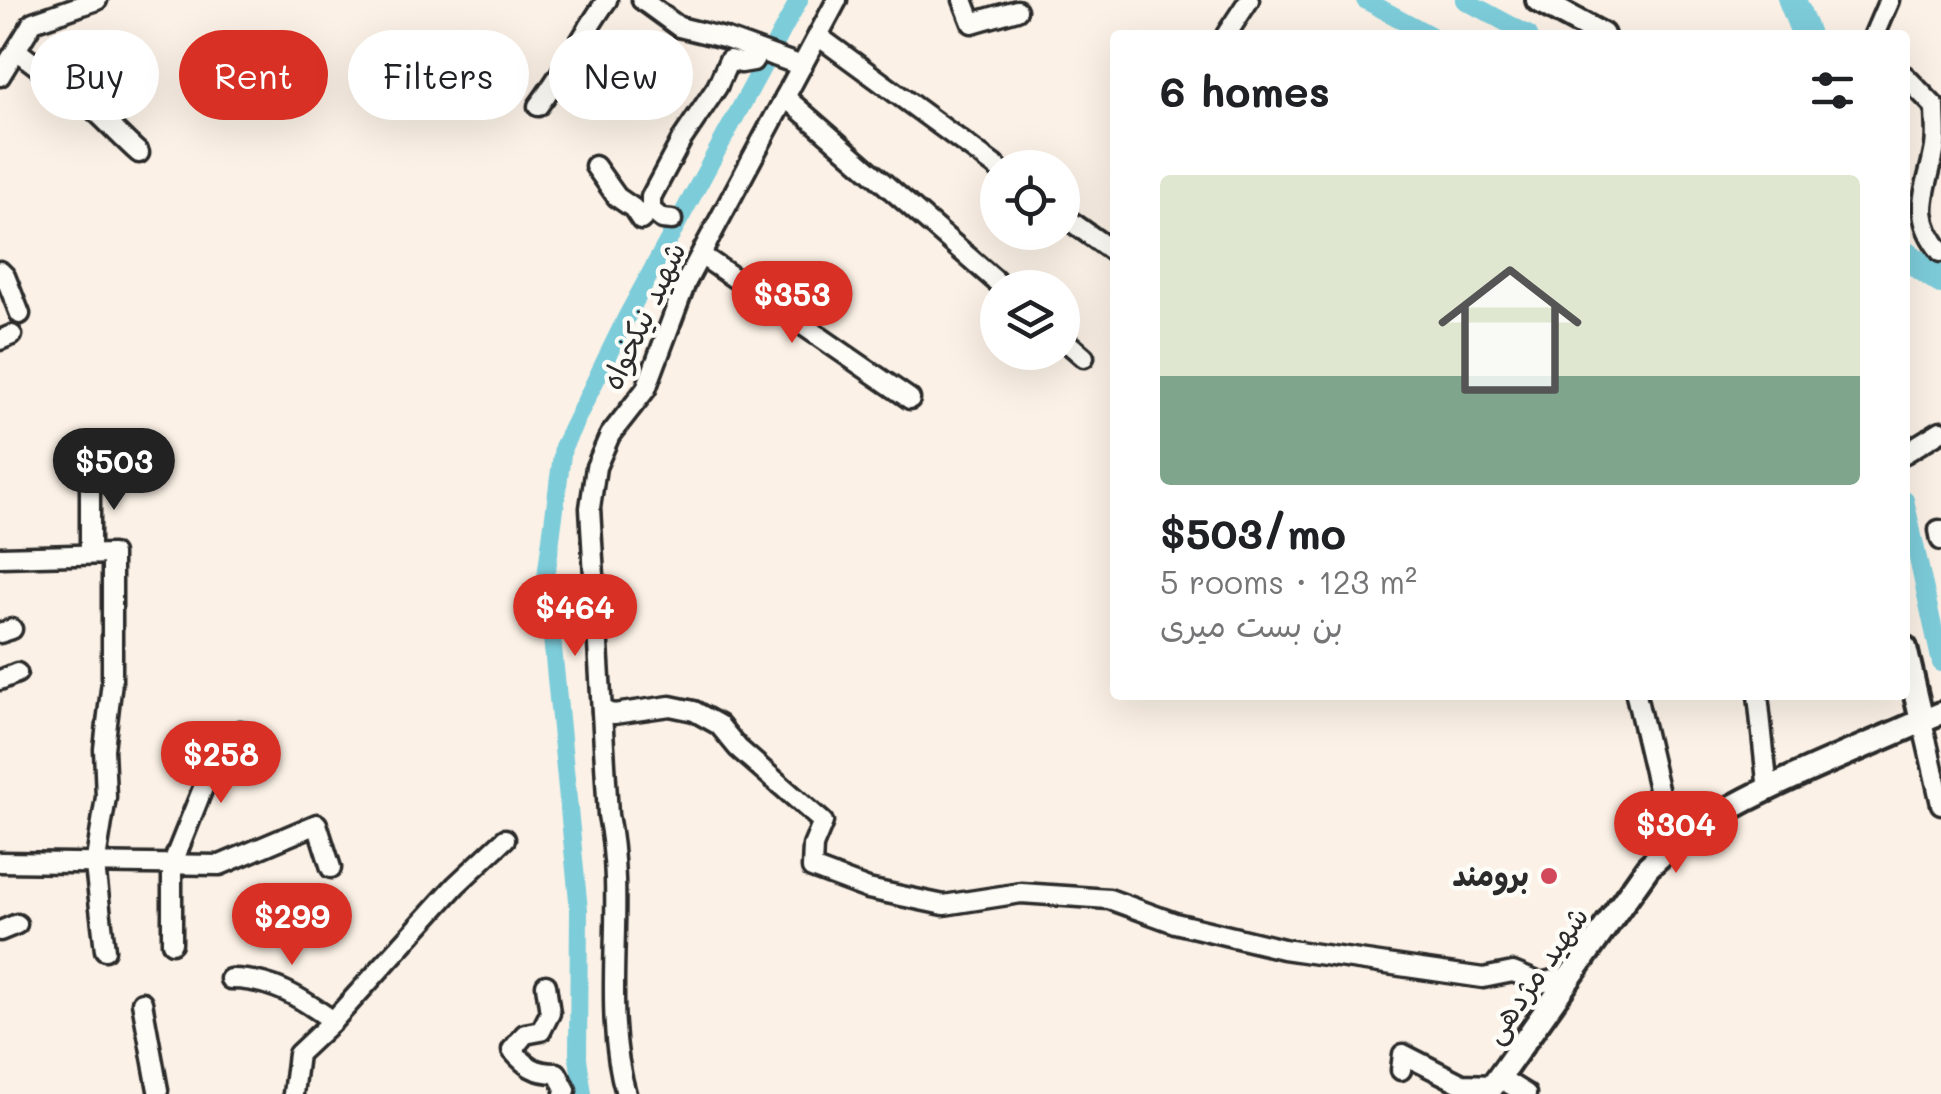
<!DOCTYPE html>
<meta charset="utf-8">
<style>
body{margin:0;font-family:Mali,"Playpen Sans Arabic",sans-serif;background:#f2f2f2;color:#202124;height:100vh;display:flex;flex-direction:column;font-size:38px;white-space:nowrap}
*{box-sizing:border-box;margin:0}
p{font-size:32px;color:#757577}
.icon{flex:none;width:55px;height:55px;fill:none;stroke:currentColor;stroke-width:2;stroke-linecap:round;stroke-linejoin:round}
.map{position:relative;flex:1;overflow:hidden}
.details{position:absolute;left:1110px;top:30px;width:800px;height:670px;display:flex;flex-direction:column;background:#fff;border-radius:10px;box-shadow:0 10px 40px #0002}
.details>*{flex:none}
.top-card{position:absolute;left:30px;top:30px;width:930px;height:90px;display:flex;gap:20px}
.fabs{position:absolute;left:980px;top:150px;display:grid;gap:20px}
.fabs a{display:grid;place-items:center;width:100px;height:100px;border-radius:50%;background:#fff;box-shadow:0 10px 40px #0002;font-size:50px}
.price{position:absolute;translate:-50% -85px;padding:0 22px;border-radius:35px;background:#d93025;color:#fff;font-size:32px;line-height:65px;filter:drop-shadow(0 2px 5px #0008)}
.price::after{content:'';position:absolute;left:50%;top:60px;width:30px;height:22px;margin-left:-15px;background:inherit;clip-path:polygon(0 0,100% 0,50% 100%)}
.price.current{background:#222;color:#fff}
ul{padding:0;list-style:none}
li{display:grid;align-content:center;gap:20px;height:530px;padding:0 50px}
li+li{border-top:2px solid #e0e0e0}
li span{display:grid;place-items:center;height:310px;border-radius:10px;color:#555}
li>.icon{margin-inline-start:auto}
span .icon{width:180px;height:180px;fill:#fffc;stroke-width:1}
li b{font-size:42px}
h2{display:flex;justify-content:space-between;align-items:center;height:120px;padding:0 50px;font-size:42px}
.chip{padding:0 35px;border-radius:45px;background:#fff;box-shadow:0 10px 40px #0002;font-size:35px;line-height:90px}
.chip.current{background:#d93025;color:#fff}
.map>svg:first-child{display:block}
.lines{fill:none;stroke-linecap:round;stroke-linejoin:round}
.canal{stroke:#7dccda;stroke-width:18}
.river{stroke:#7dccda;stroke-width:28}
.minor-casing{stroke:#2b2b2b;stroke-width:25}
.tertiary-casing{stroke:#2b2b2b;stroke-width:28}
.secondary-casing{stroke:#2b2b2b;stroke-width:30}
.minor{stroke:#fdfcf7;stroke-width:18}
.tertiary{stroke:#fdfcf7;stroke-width:20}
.secondary{stroke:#fdfcf7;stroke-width:22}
.poi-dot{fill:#d1495b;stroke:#fdfcf7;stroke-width:4}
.labels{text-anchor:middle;stroke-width:9;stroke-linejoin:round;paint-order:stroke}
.street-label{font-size:30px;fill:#2b2b2b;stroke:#fdfcf7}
.poi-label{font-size:30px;font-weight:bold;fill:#2b2b2b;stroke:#fdfcf7;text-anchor:end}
</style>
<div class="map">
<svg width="1941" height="1094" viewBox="0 0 1941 1094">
<rect width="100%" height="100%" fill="#fbf1e6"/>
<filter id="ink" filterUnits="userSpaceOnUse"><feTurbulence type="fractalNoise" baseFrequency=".01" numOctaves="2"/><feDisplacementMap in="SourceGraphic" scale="20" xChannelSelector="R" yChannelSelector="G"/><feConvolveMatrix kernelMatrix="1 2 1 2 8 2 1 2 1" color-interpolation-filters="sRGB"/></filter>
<g filter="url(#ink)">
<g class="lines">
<g class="canal">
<polyline points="1365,0 1430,35"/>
<polyline points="1464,0 1529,35"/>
<polyline points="1905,500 1941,663"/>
<polyline points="583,1094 578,1058 579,910 546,577 563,447 627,316 799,0"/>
</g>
<g class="river">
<polyline points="1792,0 1806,35"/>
<polyline points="1905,255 1941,280"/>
</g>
<g class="minor-casing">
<g id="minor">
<polyline points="642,0 679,27 724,38 802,66"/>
<polyline points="963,0 972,23 1017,10"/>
<polyline points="1226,35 1249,0"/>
<polyline points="1874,35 1889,0"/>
<polyline points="818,36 998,168"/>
<polyline points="16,50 54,79 105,58 134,52"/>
<polyline points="0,76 33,22 97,0"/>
<path d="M1905,76L1935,107C1935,120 1937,134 1935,147C1928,190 1909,213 1941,252"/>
<path d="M54,79C86,97 111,128 139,153"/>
<polyline points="785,97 1004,288"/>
<path d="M538,106C564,72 582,35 607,0"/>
<polyline points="595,166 617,197 633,208 641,220 651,210 662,219 672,220"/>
<polyline points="651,210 651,197 682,139 717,87 729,60 741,63 753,61 759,51"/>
<polyline points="1062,215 1115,253"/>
<polyline points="701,255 910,399"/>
<polyline points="0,271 5,276 20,314"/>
<polyline points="1062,338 1084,357"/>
<polyline points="0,340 12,335"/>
<polyline points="1905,453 1941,431"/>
<polyline points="1939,530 1941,540"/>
<polyline points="90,554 90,472"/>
<polyline points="0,557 112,554 112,681 104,749 106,797 95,866 105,950"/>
<polyline points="0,633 12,629"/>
<polyline points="0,680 17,673"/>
<polyline points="1636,695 1671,844"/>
<polyline points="1758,695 1768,791"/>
<polyline points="602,711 614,714 670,706 694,711 719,725 738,748 823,822 813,846 812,868 868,889 944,905 1021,893 1109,899 1175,923 1283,949 1483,978 1513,972 1540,983 1572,976"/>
<polyline points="1922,721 1941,804"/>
<polyline points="0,862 220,865 317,824 331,868"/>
<polyline points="0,931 17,924"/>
<polyline points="172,943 172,865 209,773 240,731"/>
<path d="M230,979C272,979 300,997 333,1021"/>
<path d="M546,985L550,1013L541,1031L525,1034L512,1050C526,1066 534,1073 557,1073L566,1090L564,1094"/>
<polyline points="142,1002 158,1090"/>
<polyline points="1401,1070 1403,1054 1462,1084 1494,1085"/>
<polyline points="1500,1078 1526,1094"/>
<polyline points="293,1094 298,1054 333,1021 456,885 505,839"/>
<path d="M626,1094C600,1004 627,907 608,815L590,508L596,467L610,435L646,389L686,282L837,0"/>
</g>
</g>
<g class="tertiary-casing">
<polyline id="tertiary" points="1922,721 1941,713"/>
</g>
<g class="secondary-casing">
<g id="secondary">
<polyline points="1538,0 1602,35"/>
<path d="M1487,1094L1648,867C1716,801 1834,761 1922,721L1905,648"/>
</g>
</g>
<use href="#minor" class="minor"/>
<use href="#tertiary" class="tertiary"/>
<use href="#secondary" class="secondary"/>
</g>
</g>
<circle class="poi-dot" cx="1549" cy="876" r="10"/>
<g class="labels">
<g class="street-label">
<text transform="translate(644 316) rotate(-65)" y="10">شهید نیکخواه</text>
<text transform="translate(1536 975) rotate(-55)" y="10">شهید مژدهی</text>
</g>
<g class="poi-label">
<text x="1529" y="886">برومند</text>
</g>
</g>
</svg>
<div class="fabs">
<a><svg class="icon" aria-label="locate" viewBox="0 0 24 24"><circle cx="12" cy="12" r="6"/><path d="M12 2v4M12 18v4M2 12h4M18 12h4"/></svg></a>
<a><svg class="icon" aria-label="layers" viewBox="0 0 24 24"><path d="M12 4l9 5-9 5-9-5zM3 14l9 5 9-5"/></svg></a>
</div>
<b class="price" style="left:792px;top:346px">$353</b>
<b class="price current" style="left:114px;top:513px">$503</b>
<b class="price" style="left:575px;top:659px">$464</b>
<b class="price" style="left:221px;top:806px">$258</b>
<b class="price" style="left:1676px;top:876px">$304</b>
<b class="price" style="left:292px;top:968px">$299</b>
<div class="top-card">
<a class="chip">Buy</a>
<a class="chip current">Rent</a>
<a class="chip">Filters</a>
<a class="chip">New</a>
</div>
<section class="details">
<h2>6 homes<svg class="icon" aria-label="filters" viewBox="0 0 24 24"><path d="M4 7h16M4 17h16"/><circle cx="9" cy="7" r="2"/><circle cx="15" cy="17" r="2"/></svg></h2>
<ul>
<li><span style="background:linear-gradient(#dfe7d0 65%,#7fa58c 0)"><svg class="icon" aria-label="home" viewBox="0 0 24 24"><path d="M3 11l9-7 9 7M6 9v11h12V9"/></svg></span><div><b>$503/mo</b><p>5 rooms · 123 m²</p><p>بن بست میری</p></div></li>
</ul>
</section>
</div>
